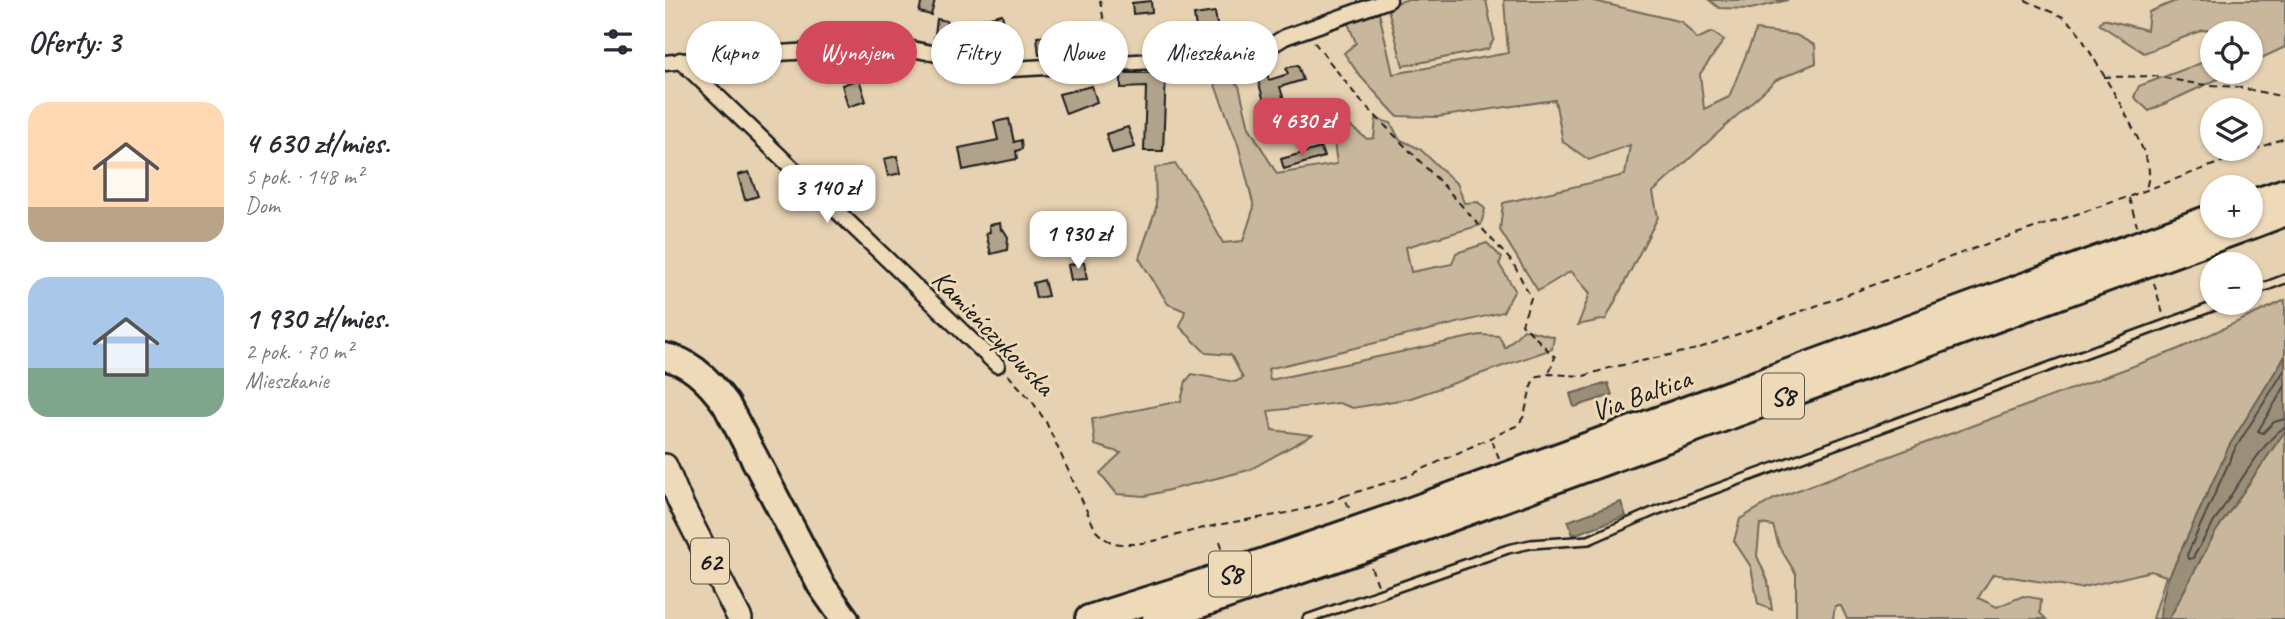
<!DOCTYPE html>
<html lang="pl">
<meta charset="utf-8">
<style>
body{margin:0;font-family:Caveat,sans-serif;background:#f2f2f3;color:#2b2b33;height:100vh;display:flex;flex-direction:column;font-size:26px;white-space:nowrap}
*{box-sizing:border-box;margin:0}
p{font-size:23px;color:#7c7c81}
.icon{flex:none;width:38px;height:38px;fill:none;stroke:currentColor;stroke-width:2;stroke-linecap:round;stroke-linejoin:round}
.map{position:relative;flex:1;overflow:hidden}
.sheet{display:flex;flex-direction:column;background:#fff;width:665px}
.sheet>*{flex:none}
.banner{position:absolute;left:21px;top:21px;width:665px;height:63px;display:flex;gap:14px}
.controls{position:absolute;left:1535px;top:21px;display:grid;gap:14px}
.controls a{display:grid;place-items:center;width:63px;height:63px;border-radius:50%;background:#fff;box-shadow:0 2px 5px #0004;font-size:35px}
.price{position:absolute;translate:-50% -60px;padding:0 16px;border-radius:14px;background:#fff;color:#222;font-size:23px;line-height:46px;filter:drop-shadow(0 2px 4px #0008)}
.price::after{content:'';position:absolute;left:50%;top:42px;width:21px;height:16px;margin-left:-10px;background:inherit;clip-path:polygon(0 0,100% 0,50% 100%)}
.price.active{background:#d1495b;color:#fff}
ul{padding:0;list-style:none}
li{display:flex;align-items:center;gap:21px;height:175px;padding:0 28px}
li span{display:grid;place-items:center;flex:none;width:196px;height:140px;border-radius:21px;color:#555}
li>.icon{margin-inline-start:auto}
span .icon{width:84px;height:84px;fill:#fffc;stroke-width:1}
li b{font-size:30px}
h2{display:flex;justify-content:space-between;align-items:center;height:84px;padding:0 28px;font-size:30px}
.chip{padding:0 24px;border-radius:32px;background:#fff;box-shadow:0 2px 5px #0004;font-size:24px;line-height:63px}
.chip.active{background:#d1495b;color:#fff}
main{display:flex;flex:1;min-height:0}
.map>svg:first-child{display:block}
.green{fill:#c8b79c;stroke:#726a5c;stroke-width:2}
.water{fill:#9b8f7a;stroke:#686154;stroke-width:2}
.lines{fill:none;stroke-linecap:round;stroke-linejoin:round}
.shore{stroke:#4f4a42;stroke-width:2}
.building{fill:#b1a28b;stroke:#1c1c1c;stroke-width:2}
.service-casing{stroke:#1c1c1c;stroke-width:12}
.minor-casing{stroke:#1c1c1c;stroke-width:19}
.primary-casing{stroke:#1c1c1c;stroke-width:28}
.motorway-casing{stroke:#1c1c1c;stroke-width:32}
.path{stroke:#1c1c1c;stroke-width:2;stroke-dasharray:7 5;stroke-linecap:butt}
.service{stroke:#eedab8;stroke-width:7}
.minor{stroke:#eedab8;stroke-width:14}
.primary{stroke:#eedab8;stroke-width:23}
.motorway{stroke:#eedab8;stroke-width:26}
.labels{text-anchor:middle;stroke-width:6;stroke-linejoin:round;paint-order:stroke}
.shield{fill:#eedab8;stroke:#5b554b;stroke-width:2}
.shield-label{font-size:26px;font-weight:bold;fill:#1c1c1c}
.street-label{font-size:28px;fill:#1c1c1c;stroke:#eedab8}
</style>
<main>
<section class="sheet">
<h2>Oferty: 3<svg class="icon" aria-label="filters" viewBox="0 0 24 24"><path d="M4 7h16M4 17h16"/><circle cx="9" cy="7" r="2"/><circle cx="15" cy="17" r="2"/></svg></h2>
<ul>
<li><span style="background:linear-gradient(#ffd9b3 75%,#b9a48a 0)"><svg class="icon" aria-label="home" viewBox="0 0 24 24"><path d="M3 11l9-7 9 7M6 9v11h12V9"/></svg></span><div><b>4 630 zł/mies.</b><p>5 pok. · 148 m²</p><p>Dom</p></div></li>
<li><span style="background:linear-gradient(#a9c7e8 65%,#7fa58c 0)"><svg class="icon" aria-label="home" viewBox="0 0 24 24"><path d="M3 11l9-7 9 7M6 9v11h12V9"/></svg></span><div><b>1 930 zł/mies.</b><p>2 pok. · 70 m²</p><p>Mieszkanie</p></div></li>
</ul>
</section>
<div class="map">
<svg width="1620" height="619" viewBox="0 0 1620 619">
<rect width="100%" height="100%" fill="#e6d2b2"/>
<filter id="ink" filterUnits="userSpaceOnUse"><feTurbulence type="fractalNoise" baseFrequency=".0143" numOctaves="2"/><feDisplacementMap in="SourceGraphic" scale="14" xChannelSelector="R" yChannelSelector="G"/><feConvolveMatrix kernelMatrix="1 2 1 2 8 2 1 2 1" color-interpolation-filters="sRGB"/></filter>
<g filter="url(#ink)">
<g class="green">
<polygon points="741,0 821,0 829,39 823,49 738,66 722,5"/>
<polygon points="839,0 925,0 1017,22 1032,39 1047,32 1059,40 1035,74 1039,109 1064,97 1091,30 1131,35 1150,45 1151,63 1111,80 988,192 993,217 941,319 913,325 925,293 906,271 873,291 835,230 838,203 960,175 965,145 924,160 898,142 890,100 772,117 732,116 695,76 679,53 691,43 683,23 713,8 728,74 843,53"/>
<polygon points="1044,0 1123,0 1086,9 1054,8"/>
<polygon points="1513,0 1620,0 1620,47 1586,63 1586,33 1538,30 1479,53 1434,24 1438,19 1482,30 1484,12"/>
<polygon points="1547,59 1547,72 1568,72 1484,111 1469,97 1474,86"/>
<polygon points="559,75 574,86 584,127 612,174 672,164 667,127 684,125 702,139 709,138 711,119 726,123 734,139 755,149 793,185 799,203 813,202 820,209 816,225 741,247 746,272 787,264 791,253 822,243 837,258 834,264 850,290 838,312 603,369 605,380 815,335 834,336 840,348 859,329 889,337 887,349 746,398 688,408 674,403 603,411 607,430 647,435 584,470 480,496 452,494 435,473 456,453 430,445 427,419 516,401 521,381 527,374 570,382 578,378 566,355 541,353 515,327 520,311 503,304 474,258 491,208 490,168 510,164 529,189 558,243 578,241 589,207 573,144 550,85"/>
<polygon points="1620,300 1620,619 1488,619 1501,576 1486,571 1415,588 1328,574 1313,598 1332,607 1358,596 1376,599 1375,613 1381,619 1182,619 1176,606 1170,606 1168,619 1131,619 1131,574 1114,546 1108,526 1095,524 1092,556 1103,581 1107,610 1093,604 1086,567 1069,541 1075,519 1109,499 1509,351"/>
</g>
<g class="water">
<polygon points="1620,356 1620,431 1550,533 1504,619 1495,619 1496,607 1502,581 1564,446"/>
<polygon points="943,383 947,395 909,407 905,394"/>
<polygon points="956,502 961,516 908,535 903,521"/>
</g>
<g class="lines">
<g class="shore">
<path d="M1620,369L1570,449L1522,555L1523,559L1528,558C1539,538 1603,430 1620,428"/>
<polyline points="1620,386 1593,431 1598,433 1609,422 1620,419"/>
</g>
</g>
<g class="building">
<polygon points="257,0 270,0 266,15 254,12"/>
<polygon points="486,1 487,12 468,14 467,3"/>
<polygon points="550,12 553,31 537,33 537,27 531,28 529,15"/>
<polygon points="337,14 341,32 321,37 317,19"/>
<polygon points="272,19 282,21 278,44 269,42"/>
<polygon points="395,35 397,53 374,55 372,37"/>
<polygon points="633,65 638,80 615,87 625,121 620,122 623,132 609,136 592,77 602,74 604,80 623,74 621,68"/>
<polygon points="456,73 501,73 498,151 479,151 481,87 456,88"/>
<polygon points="194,79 201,101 183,107 177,85"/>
<polygon points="427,86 432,102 401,114 394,94"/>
<polygon points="344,119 349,142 356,140 357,149 351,151 352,159 298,170 294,148 333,140 329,122"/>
<polygon points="463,127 470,147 447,153 441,134"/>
<polygon points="656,148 659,157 619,169 616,159"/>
<polygon points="232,156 236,173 223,176 219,159"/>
<polygon points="84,172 93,196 80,200 73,175"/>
<polygon points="335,223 336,230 338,229 343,237 342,250 326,254 321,233 325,232 324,225"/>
<polygon points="419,262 422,279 406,280 403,265"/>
<polygon points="379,280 383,296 371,298 368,283"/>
</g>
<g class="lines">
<g class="service-casing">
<g id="service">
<polyline points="1586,292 1620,279"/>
<polyline points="642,619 843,549 866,544 924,540 990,511 1558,303"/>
</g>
</g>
<g class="minor-casing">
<g id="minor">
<polyline points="15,60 332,365"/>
<polyline points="0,63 65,56 213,47 247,49 346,69 525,59 594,53 620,37 724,0"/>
</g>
</g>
<g class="primary-casing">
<polyline id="primary" points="0,466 15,502 75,619"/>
</g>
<g class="motorway-casing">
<g id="motorway">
<polyline points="1586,204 1620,192"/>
<polyline points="1586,225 1620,212"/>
<path d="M0,357C26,361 46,383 61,404L156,585L180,619"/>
<polyline points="424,619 538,583 735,515 1547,218"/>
<polyline points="491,619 740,534 1583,226"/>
</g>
</g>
<g class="path">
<polyline points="435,0 444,50"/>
<path d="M1360,0L1398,17L1410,27C1426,54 1484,147 1484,172C1484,178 1482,184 1481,189"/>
<polyline points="649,42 694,99 779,186 848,263 866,298 857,324 890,357 884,373"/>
<polyline points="1439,77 1490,76 1532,84 1572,87 1620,97"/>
<polyline points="1464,198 1472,226"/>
<polyline points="1489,283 1498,314"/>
<path d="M343,375L367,401L381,422L431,531C439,539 446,544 459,544C487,545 515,533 543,527C588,517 636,515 679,496L686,512"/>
<polyline points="827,441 834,458"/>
<polyline points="679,496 743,476 853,425 859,416 867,383 873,376 884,374 919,376 944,368 1032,349 1327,242 1463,197 1620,138"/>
<polyline points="555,541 560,556"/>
<polyline points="706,567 713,585"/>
</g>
<use href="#service" class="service"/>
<use href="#minor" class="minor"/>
<use href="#primary" class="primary"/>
<use href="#motorway" class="motorway"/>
</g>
</g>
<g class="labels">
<g class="shield">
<rect x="1097" y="373.5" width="42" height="45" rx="5"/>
<rect x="26" y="538.5" width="38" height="45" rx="5"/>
<rect x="544" y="551.5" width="42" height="45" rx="5"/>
</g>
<g class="shield-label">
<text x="1118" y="405">S8</text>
<text x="45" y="570">62</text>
<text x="565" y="583">S8</text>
</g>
<g class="street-label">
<text transform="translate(329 332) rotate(46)" y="10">Kamieńczykowska</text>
<text transform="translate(976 394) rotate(-20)" y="10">Via Baltica</text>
</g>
</g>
</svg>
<div class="controls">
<a><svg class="icon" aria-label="locate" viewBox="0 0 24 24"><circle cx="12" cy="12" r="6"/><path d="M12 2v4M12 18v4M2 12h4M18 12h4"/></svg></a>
<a><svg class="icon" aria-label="layers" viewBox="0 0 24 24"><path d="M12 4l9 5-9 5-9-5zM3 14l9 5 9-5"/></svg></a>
<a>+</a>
<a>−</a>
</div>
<b class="price active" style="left:637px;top:158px">4 630 zł</b>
<b class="price" style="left:162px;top:225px">3 140 zł</b>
<b class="price" style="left:413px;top:271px">1 930 zł</b>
<div class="banner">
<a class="chip">Kupno</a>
<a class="chip active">Wynajem</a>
<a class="chip">Filtry</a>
<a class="chip">Nowe</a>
<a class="chip">Mieszkanie</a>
</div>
</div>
</main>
